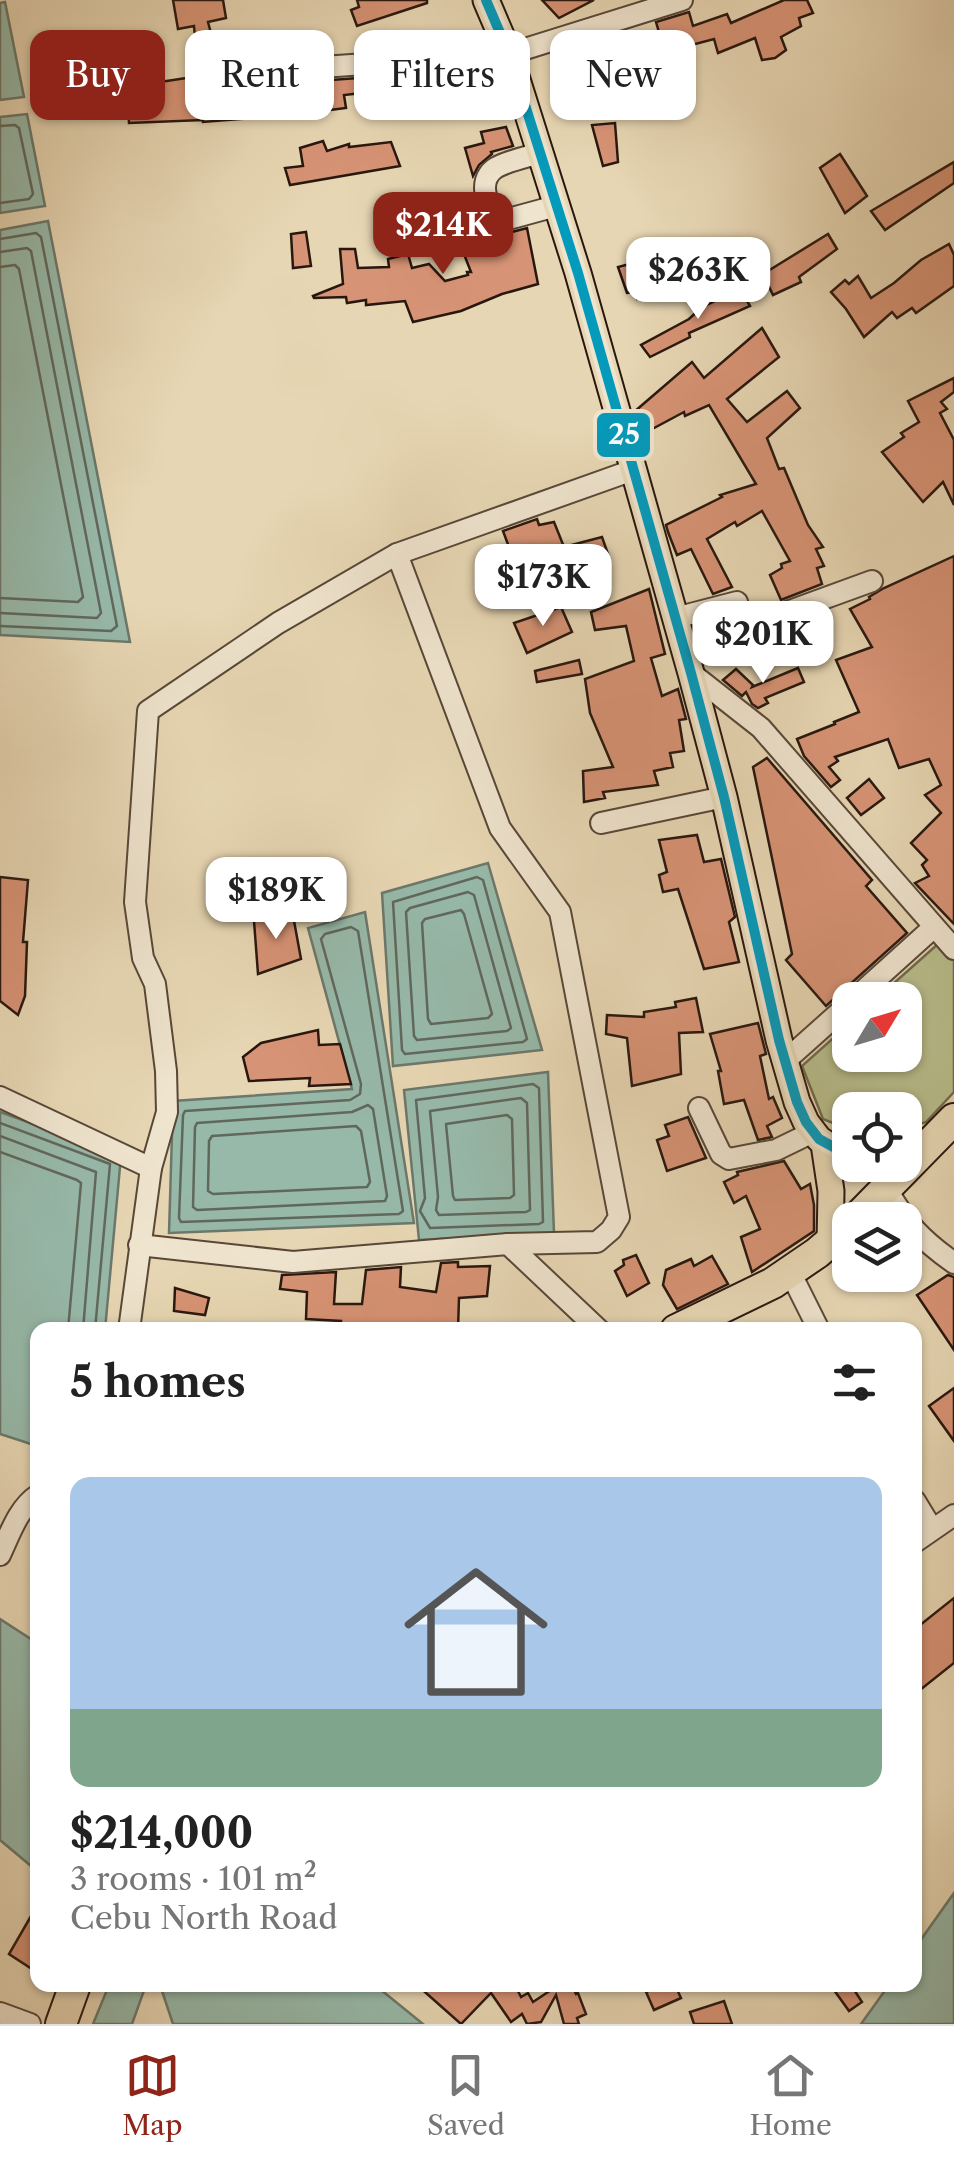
<!DOCTYPE html>
<meta charset="utf-8">
<style>
body{margin:0;font-family:"Libre Caslon Text",serif;background:#f6f6f6;color:#222;height:100vh;display:flex;flex-direction:column;font-size:38px;white-space:nowrap}
*{box-sizing:border-box;margin:0}
p{font-size:32px;color:#767676}
.icon{flex:none;width:55px;height:55px;fill:none;stroke:currentColor;stroke-width:2;stroke-linecap:round;stroke-linejoin:round}
.map{position:relative;flex:1;overflow:hidden}
.details{position:absolute;left:30px;top:1322px;width:892px;height:670px;display:flex;flex-direction:column;background:#fff;border-radius:20px;box-shadow:0 2px 8px #0004}
.details>*{flex:none}
.hud{position:absolute;left:30px;top:30px;width:895px;height:90px;display:flex;gap:20px}
.needle{width:65px;rotate:52deg}
.buttons{position:absolute;left:832px;top:982px;display:grid;gap:20px}
.buttons a{display:grid;place-items:center;width:90px;height:90px;border-radius:20px;background:#fff;box-shadow:0 2px 8px #0004;font-size:50px}
.price{position:absolute;translate:-50% -85px;padding:0 22px;border-radius:20px;background:#fff;color:#222;font-size:32px;line-height:65px;filter:drop-shadow(0 2px 5px #0008)}
.price::after{content:'';position:absolute;left:50%;top:60px;width:30px;height:22px;margin-left:-15px;background:inherit;clip-path:polygon(0 0,100% 0,50% 100%)}
.price.current{background:#8f2418;color:#fff}
ul{padding:0;list-style:none}
li{display:grid;align-content:center;gap:20px;height:530px;padding:0 40px}
li span{display:grid;place-items:center;height:310px;border-radius:20px;color:#555}
li>.icon{margin-inline-start:auto}
span .icon{width:180px;height:180px;fill:#fffc;stroke-width:1}
li b{font-size:42px}
h2{display:flex;justify-content:space-between;align-items:center;height:120px;padding:0 40px;font-size:42px}
.tag{padding:0 35px;border-radius:20px;background:#fff;box-shadow:0 2px 8px #0004;font-size:35px;line-height:90px}
.tag.current{background:#8f2418;color:#fff}
.dock{display:flex;justify-content:space-around;align-items:center;height:140px;border-top:2px solid #e0e0e0;background:#fff;font-size:28px;color:#767676}
.dock a{display:grid;justify-items:center;gap:5px}
.dock .current{color:#8f2418}
.map>svg:first-child{display:block}
.green{fill:#b8bd8b;stroke:#706a4d;stroke-width:2.5}
.water{fill:#97b9a9;stroke:#6b786b;stroke-width:2.5}
.lines{fill:none;stroke-linecap:round;stroke-linejoin:round}
.shore{stroke:#60685c;stroke-width:2.5}
.building{fill:#d79375;stroke:#28170f;stroke-width:2.5}
.minor-casing{stroke:#584738;stroke-width:24}
.major-casing{stroke:#28170f;stroke-width:29}
.highway-casing{stroke:#28170f;stroke-width:34}
.minor{stroke:#efe4ce;stroke-width:20}
.major{stroke:#e7d6b3;stroke-width:25}
.highway{stroke:#e7d6b3;stroke-width:30}
.bus-1-casing{stroke:#efe4ce;stroke-width:18}
.bus-1{stroke:#049abb;stroke-width:10}
.line-badge{stroke:#efe4ce;stroke-width:4}
.badge-label{font-size:28px;text-anchor:middle;font-weight:bold;fill:#fff}
</style>
<div class="map">
<svg width="954" height="2024" viewBox="0 0 954 2024">
<rect width="100%" height="100%" fill="#e7d6b3"/>
<filter id="stains"><feTurbulence type="fractalNoise" baseFrequency=".002" numOctaves="4"/><feColorMatrix values="0 0 0 0 .2 0 0 0 0 .09 0 0 0 0 .02 0 0 0 .5 -.17"/></filter>
<radialGradient id="worn" r=".72"><stop offset=".6" stop-color="#630" stop-opacity="0"/><stop offset="1" stop-color="#630" stop-opacity=".3"/></radialGradient>
<polygon class="green" points="939,943 954,960 954,1092 926,1122 905,1129 905,1110 850,1110 850,1130 823,1119 802,1066 850,1023 850,1055 905,1055 905,1000 875,1000"/>
<g class="water">
<polygon points="5,2 24,97 0,100 0,3"/>
<polygon points="27,114 45,206 0,213 0,117"/>
<polygon points="48,221 130,642 0,635 0,230"/>
<polygon points="488,863 542,1050 393,1066 382,893"/>
<polygon points="365,912 414,1223 169,1233 173,1101 352,1089 308,928"/>
<polygon points="548,1072 554,1233 419,1240 404,1090"/>
<polygon points="0,1112 121,1156 105,1330 38,1330 37,1446 0,1434"/>
<polygon points="0,1619 37,1643 37,1871 0,1840"/>
<polygon points="954,1893 954,2024 861,2024 889,1985 915,1985 915,1948"/>
<polygon points="109,1985 146,1985 132,2024 93,2024"/>
<polygon points="160,1985 375,1985 423,2024 173,2024"/>
</g>
<g class="lines">
<g class="shore">
<polyline points="0,126 15,125 19,128 33,194 29,199 0,203"/>
<polyline points="0,239 36,233 41,237 117,626 111,631 0,626"/>
<polyline points="0,252 27,248 31,251 101,613 97,618 0,613"/>
<polyline points="0,267 15,265 19,269 83,597 78,602 0,598"/>
<polygon points="477,877 483,880 527,1039 523,1042 405,1054 402,1050 393,902"/>
<polygon points="468,892 474,895 511,1028 507,1031 417,1040 414,1036 406,912 410,908"/>
<polygon points="461,910 464,914 492,1014 488,1018 431,1024 428,1019 422,923 425,919"/>
<polygon points="351,927 358,931 403,1211 399,1214 181,1222 179,1218 183,1115 185,1111 350,1100 360,1094 361,1084 321,939 325,934"/>
<polygon points="533,1084 539,1088 543,1222 539,1224 430,1228 420,1211 425,1198 416,1100"/>
<polygon points="521,1098 527,1103 530,1210 526,1212 439,1215 436,1210 438,1197 430,1111"/>
<polygon points="368,1105 373,1109 387,1196 385,1201 197,1210 193,1207 195,1127 197,1123 352,1112"/>
<polygon points="507,1115 512,1119 514,1195 510,1198 455,1200 453,1196 446,1124"/>
<polyline points="0,1123 110,1164 95,1330"/>
<polygon points="356,1126 361,1131 370,1182 367,1187 213,1194 208,1191 209,1141 212,1136"/>
<polyline points="0,1136 96,1172 83,1330"/>
<polyline points="0,1152 77,1180 81,1183 68,1330"/>
</g>
</g>
<g class="building">
<polygon points="173,0 223,0 226,18 208,22 214,45 196,50 194,26 178,29"/>
<polygon points="357,0 427,0 427,3 357,26 351,10 359,7"/>
<polygon points="542,0 594,0 559,18"/>
<polygon points="784,0 807,0 813,13 799,18 801,26 781,37 786,50 775,58 762,60 755,38 718,53 714,39 665,52 656,22 689,12 693,26 727,14 731,23"/>
<polygon points="400,75 402,83 395,84 398,102 381,102 380,91 344,95 346,108 291,115 203,122 203,120 129,123 127,87 193,77 193,83 207,89"/>
<polygon points="580,75 588,100 567,106 560,81"/>
<polygon points="615,123 618,162 603,166 592,125"/>
<polygon points="506,127 513,146 491,152 492,154 479,165 473,176 465,148 484,143 481,132"/>
<polygon points="323,141 327,151 349,144 349,147 391,142 400,166 290,185 285,168 303,166 300,148"/>
<polygon points="840,154 867,196 845,213 820,168"/>
<polygon points="954,162 954,183 885,230 871,211"/>
<polygon points="483,228 483,230 491,228 499,232 512,232 527,228 538,284 502,294 461,311 413,322 405,301 366,305 366,300 347,303 346,297 314,298 313,296 343,284 340,249 355,249 358,268 389,267 388,259 408,254 412,268 429,264 445,281 468,275 467,272 471,272 458,239"/>
<polygon points="306,232 311,266 293,268 291,234"/>
<polygon points="828,234 837,249 799,277 801,282 773,295 763,274"/>
<polygon points="949,244 954,255 954,286 916,313 912,308 897,318 892,312 864,337 846,309 831,292 845,280 849,284 858,276 871,298 894,283 921,260"/>
<polygon points="644,260 657,292 637,299 635,292 627,293 618,267"/>
<polygon points="740,289 750,306 689,333 690,337 650,357 641,345 689,319 702,307"/>
<polygon points="762,328 779,357 727,399 747,422 787,391 800,408 767,438 779,469 784,468 808,525 823,547 816,549 824,566 817,568 822,584 781,600 770,575 782,568 781,564 790,561 762,511 737,526 735,522 707,539 732,587 713,594 691,549 677,555 668,532 666,525 722,497 720,495 756,484 709,405 685,416 684,412 641,435 634,412 692,362 704,378"/>
<polygon points="954,378 954,392 941,402 947,409 940,413 954,440 954,505 943,482 923,502 882,452 904,437 901,433 919,422 908,401"/>
<polygon points="537,519 539,525 554,522 564,547 602,537 608,554 608,580 585,586 581,575 549,586 542,570 513,580 504,562 513,558 503,531"/>
<polygon points="954,556 954,924 915,883 929,876 922,865 927,860 911,843 941,813 925,795 941,785 929,759 899,768 888,739 835,757 838,761 829,767 840,780 831,787 804,756 797,739 835,724 834,722 859,712 836,660 872,647 850,609 870,599 869,597 884,588"/>
<polygon points="649,589 665,654 651,658 662,696 678,689 686,719 679,720 684,751 670,753 673,767 654,771 658,785 603,792 605,798 584,802 583,771 613,767 590,713 585,679 634,661 626,626 595,630 591,612"/>
<polygon points="561,607 572,632 527,653 514,623"/>
<polygon points="807,619 816,638 801,644 793,624"/>
<polygon points="745,642 752,654 730,664 723,649"/>
<polygon points="579,660 582,674 537,682 535,671"/>
<polygon points="798,668 804,682 765,698 768,703 758,708 752,704 746,692 742,696 723,680 736,669 753,685 752,687"/>
<polygon points="767,758 872,880 866,886 907,933 826,1006 786,960 792,954 753,767"/>
<polygon points="869,779 884,798 861,815 847,798"/>
<polygon points="697,835 704,862 721,859 735,917 729,922 739,962 704,969 678,889 663,892 659,875 667,872 659,840"/>
<polygon points="0,877 28,880 23,942 27,942 25,996 18,1015 0,1001"/>
<polygon points="292,910 301,959 258,974 254,921"/>
<polygon points="696,998 703,1032 679,1033 681,1074 632,1086 627,1038 606,1034 607,1015 644,1017 644,1012 676,1007 675,1002"/>
<polygon points="758,1023 766,1054 760,1056 769,1099 773,1097 782,1118 767,1126 772,1137 758,1140 744,1100 724,1104 718,1071 721,1071 710,1034"/>
<polygon points="318,1030 319,1045 340,1044 351,1084 309,1086 310,1078 249,1081 243,1057 261,1043"/>
<polygon points="688,1117 706,1158 667,1171 657,1140 669,1136 665,1125"/>
<polygon points="784,1161 801,1189 810,1184 814,1205 814,1231 752,1272 741,1237 760,1229 746,1196 734,1203 724,1182 738,1175 737,1172"/>
<polygon points="636,1255 649,1283 627,1296 615,1271 624,1265 623,1260"/>
<polygon points="712,1256 728,1284 677,1309 663,1285 666,1270 691,1259 694,1266"/>
<polygon points="458,1262 458,1267 490,1266 487,1296 459,1298 458,1330 341,1330 341,1321 306,1319 307,1292 280,1289 282,1275 336,1272 334,1304 362,1304 366,1270 401,1267 400,1287 436,1292 441,1263"/>
<polygon points="948,1275 954,1277 954,1350 917,1295"/>
<polygon points="175,1288 209,1298 205,1315 174,1311"/>
<polygon points="954,1388 954,1441 929,1406"/>
<polygon points="954,1598 954,1663 915,1694 915,1629"/>
<polygon points="38,1904 38,1973 9,1954"/>
<polygon points="417,1985 515,1985 521,1997 528,1993 533,2002 554,1988 553,1985 572,1985 576,1994 578,1993 586,2014 577,2018 579,2024 564,2024 556,1995 541,2022 527,2024 522,2014 511,2022 491,1993 461,2024"/>
<polygon points="662,1985 675,1985 681,1998 654,2010 646,1992"/>
<polygon points="842,1985 851,1985 862,2002 849,2011 834,1990"/>
<polygon points="724,2001 732,2024 694,2024 690,2012"/>
</g>
<g class="lines">
<g class="minor-casing">
<g id="minor">
<polyline points="206,75 509,54 682,0"/>
<path d="M540,153C527,157 503,162 494,169C477,182 487,207 500,218H512L556,206"/>
<polyline points="675,618 737,602 743,628"/>
<polyline points="683,647 743,628 872,581"/>
<polyline points="691,673 761,728 954,949"/>
<polyline points="601,823 724,797"/>
<polyline points="853,1000 934,927"/>
<polyline points="785,1061 850,1003"/>
<polyline points="0,1097 151,1168"/>
<polyline points="699,1108 721,1154 729,1159 776,1150 813,1132"/>
<path d="M887,1189C906,1224 922,1240 954,1263"/>
<polyline points="508,1244 599,1330"/>
<polyline points="139,1245 293,1262 508,1244 597,1242 611,1230 619,1217 560,912 500,828 397,554"/>
<polyline points="790,1272 819,1330"/>
<polyline points="129,1330 151,1168 167,1112 166,1071 155,984 143,958 135,902 148,711 278,623 397,554 633,470"/>
<polyline points="915,1501 932,1529"/>
<polyline points="915,1542 954,1515"/>
<path d="M0,1555C10,1534 18,1508 38,1495"/>
<polyline points="0,2013 30,2024"/>
</g>
</g>
<g class="major-casing">
<g id="major">
<polyline points="486,0 509,54 578,273 691,673 724,797 779,1040 797,1102 806,1122 819,1139 834,1149 850,1156"/>
<polyline points="824,1144 831,1191 830,1243"/>
</g>
</g>
<g class="highway-casing">
<g id="highway">
<polyline points="855,1220 954,1119"/>
<polyline points="676,1330 773,1283 817,1253 850,1225"/>
<polyline points="61,2024 75,1985"/>
</g>
</g>
<use href="#minor" class="minor"/>
<use href="#major" class="major"/>
<use href="#highway" class="highway"/>
<g class="bus-1-casing">
<polyline id="bus-1" points="486,0 509,54 578,273 691,673 724,797 779,1040 797,1102 806,1122 819,1139 850,1156"/>
</g>
<use href="#bus-1" class="bus-1"/>
</g>
<rect class="line-badge" x="595" y="411" width="57" height="48" rx="10" fill="#049abb"/>
<g class="badge-label">
<text x="624" y="444">25</text>
</g>
<rect width="100%" height="100%" filter="url(#stains)"/>
<rect width="100%" height="100%" fill="url(#worn)"/>
</svg>
<div class="buttons">
<a><svg class="needle" viewBox="-14 -14 28 28"><path d="M0-13l5 13h-10z" fill="#e53935"/><path d="M0 13l5-13h-10z" fill="#767676"/></svg></a>
<a><svg class="icon" aria-label="locate" viewBox="0 0 24 24"><circle cx="12" cy="12" r="6"/><path d="M12 2v4M12 18v4M2 12h4M18 12h4"/></svg></a>
<a><svg class="icon" aria-label="layers" viewBox="0 0 24 24"><path d="M12 4l9 5-9 5-9-5zM3 14l9 5 9-5"/></svg></a>
</div>
<b class="price current" style="left:443px;top:277px">$214K</b>
<b class="price" style="left:698px;top:322px">$263K</b>
<b class="price" style="left:543px;top:629px">$173K</b>
<b class="price" style="left:763px;top:686px">$201K</b>
<b class="price" style="left:276px;top:942px">$189K</b>
<div class="hud">
<a class="tag current">Buy</a>
<a class="tag">Rent</a>
<a class="tag">Filters</a>
<a class="tag">New</a>
</div>
<section class="details">
<h2>5 homes<svg class="icon" aria-label="filters" viewBox="0 0 24 24"><path d="M4 7h16M4 17h16"/><circle cx="9" cy="7" r="2"/><circle cx="15" cy="17" r="2"/></svg></h2>
<ul>
<li><span style="background:linear-gradient(#a9c7e8 75%,#7fa58c 0)"><svg class="icon" aria-label="home" viewBox="0 0 24 24"><path d="M3 11l9-7 9 7M6 9v11h12V9"/></svg></span><div><b>$214,000</b><p>3 rooms · 101 m²</p><p>Cebu North Road</p></div></li>
</ul>
</section>
</div>
<nav class="dock">
<a class="current"><svg class="icon" aria-label="map" viewBox="0 0 24 24"><path d="M3 6l6-2 6 2 6-2v14l-6 2-6-2-6 2zM9 4v14M15 6v14"/></svg>Map</a>
<a><svg class="icon" aria-label="saved" viewBox="0 0 24 24"><path d="M7 4h10v16l-5-4-5 4z"/></svg>Saved</a>
<a><svg class="icon" aria-label="home" viewBox="0 0 24 24"><path d="M3 11l9-7 9 7M6 9v11h12V9"/></svg>Home</a>
</nav>
